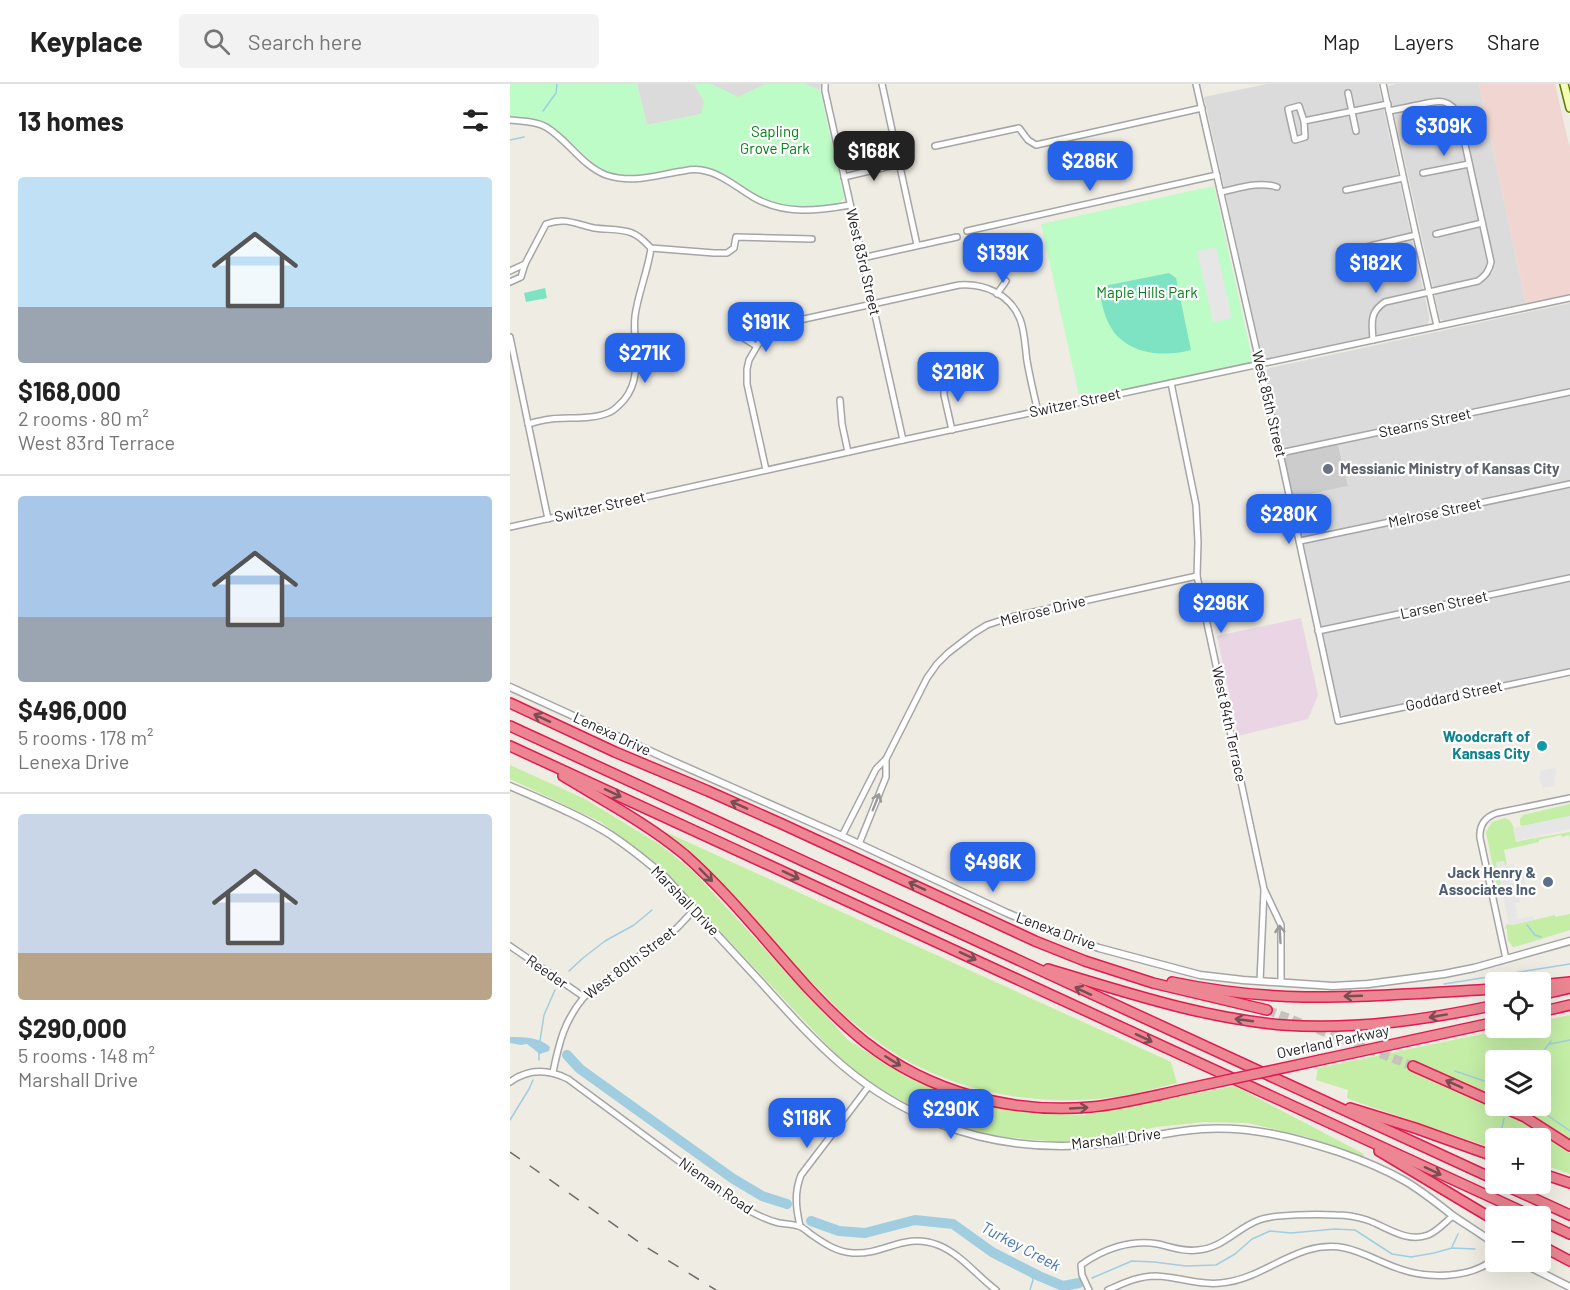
<!DOCTYPE html>
<meta charset="utf-8">
<style>
body{margin:0;font-family:Barlow,sans-serif;background:#f2f2f2;color:#222;height:100vh;display:flex;flex-direction:column;font-size:22px;white-space:nowrap}
*{box-sizing:border-box;margin:0}
p{font-size:20px;color:#767676}
.icon{flex:none;width:33px;height:33px;fill:none;stroke:currentColor;stroke-width:2;stroke-linecap:round;stroke-linejoin:round}
.map{position:relative;flex:1;overflow:hidden}
.drawer{display:flex;flex-direction:column;background:#fff;width:510px}
.drawer>*{flex:none}
.controls{position:absolute;left:975px;top:888px;display:grid;gap:12px}
.controls a{display:grid;place-items:center;width:66px;height:66px;border-radius:6px;background:#fff;box-shadow:0 6px 24px #0002;font-size:30px}
.price{position:absolute;translate:-50% -51px;padding:0 14px;border-radius:12px;background:#2563eb;color:#fff;font-size:20px;line-height:39px;filter:drop-shadow(0 2px 3px #0008)}
.price::after{content:'';position:absolute;left:50%;top:36px;width:18px;height:14px;margin-left:-9px;background:inherit;clip-path:polygon(0 0,100% 0,50% 100%)}
.price.current{background:#222;color:#fff}
ul{padding:0;list-style:none}
li{display:grid;align-content:center;gap:12px;height:318px;padding:0 18px}
li+li{border-top:2px solid #e0e0e0}
li span{display:grid;place-items:center;height:186px;border-radius:6px;color:#555}
li>.icon{margin-inline-start:auto}
span .icon{width:108px;height:108px;fill:#fffc;stroke-width:1}
li b{font-size:26px}
h2{display:flex;justify-content:space-between;align-items:center;height:72px;padding:0 18px;font-size:26px}
header{display:flex;align-items:center;gap:36px;box-sizing:border-box;height:84px;padding:0 30px;background:#fff;border-bottom:2px solid #e0e0e0}
header strong{font-size:28px}
nav{display:flex;gap:33px;margin-inline-start:auto;font-size:21px}
.search{width:420px;height:54px;background:#f2f2f2;display:flex;align-items:center;gap:15px;box-sizing:border-box;padding:0 21px;border-radius:6px;color:#767676;font-size:22px}
main{display:flex;flex:1;min-height:0}
.map>svg:first-child{display:block}
.residential{fill:#dcdbdb}
.commercial{fill:#f1d5d1}
.industrial{fill:#e9d5e4}
.religious{fill:#ccc}
.grass{fill:#c4eda6}
.park{fill:#bdfcc7}
.pitch{fill:#7de3c2}
.parking{fill:#e6e6e6}
.water{fill:#a1cde0}
.lines{fill:none;stroke-linecap:round;stroke-linejoin:round}
.stream{stroke:#a1cde0;stroke-width:1.5}
.river{stroke:#a1cde0;stroke-width:10}
.motorway-tunnel{stroke:#c5c3bc;stroke-width:9;stroke-dasharray:9 4.5;stroke-linecap:butt}
.minor-casing{stroke:#a5a5a5;stroke-width:8}
.tertiary-casing{stroke:#a5a5a5;stroke-width:9}
.secondary-casing{stroke:#647a00;stroke-width:10}
.motorway-casing{stroke:#e31a52;stroke-width:12}
.minor{stroke:#fff;stroke-width:5}
.tertiary{stroke:#fff;stroke-width:6}
.secondary{stroke:#f4fdb4;stroke-width:7}
.motorway{stroke:#eb8692;stroke-width:9}
.rail{stroke:#6c6c6c;stroke-width:1.5;stroke-dasharray:12 12;stroke-linecap:butt}
.motorway-bridge-casing{stroke:#e31a52;stroke-width:12;stroke-linecap:butt}
.motorway-bridge{stroke:#eb8692;stroke-width:9}
.oneway{stroke:#7a4d52}
.oneway2{stroke:#9a9a9a}
.worship-dot{fill:#6b7280;stroke:#fff;stroke-width:2}
.culture-dot{fill:#0f9aa8;stroke:#fff;stroke-width:2}
.service-dot{fill:#5c6f8a;stroke:#fff;stroke-width:2}
.labels{text-anchor:middle;stroke-width:4.5;stroke-linejoin:round;paint-order:stroke}
.park-label{font-size:15px;fill:#058218;stroke:#fff}
.street-label{font-size:15px;fill:#1e1e1e;stroke:#fff}
.worship-label{font-size:15px;font-weight:bold;fill:#5b616d;stroke:#fff;text-anchor:start}
.culture-label{font-size:15px;font-weight:bold;fill:#0d838f;stroke:#fff;text-anchor:end}
.service-label{font-size:15px;font-weight:bold;fill:#4e5e75;stroke:#fff;text-anchor:end}
.water-label{font-size:16px;font-style:italic;fill:#4574b3;stroke:#fff}
</style>
<header>
<strong>Keyplace</strong>
<div class="search"><svg class="icon" aria-label="search" viewBox="0 0 24 24"><circle cx="10" cy="10" r="6"/><path d="M15 15l6 6"/></svg>Search here</div>
<nav><a>Map</a><a>Layers</a><a>Share</a></nav>
</header>
<main>
<section class="drawer">
<h2>13 homes<svg class="icon" aria-label="filters" viewBox="0 0 24 24"><path d="M4 7h16M4 17h16"/><circle cx="9" cy="7" r="2"/><circle cx="15" cy="17" r="2"/></svg></h2>
<ul>
<li><span style="background:linear-gradient(#bfe0f5 70%,#9aa5b1 0)"><svg class="icon" aria-label="home" viewBox="0 0 24 24"><path d="M3 11l9-7 9 7M6 9v11h12V9"/></svg></span><div><b>$168,000</b><p>2 rooms · 80 m²</p><p>West 83rd Terrace</p></div></li>
<li><span style="background:linear-gradient(#a9c7e8 65%,#9aa5b1 0)"><svg class="icon" aria-label="home" viewBox="0 0 24 24"><path d="M3 11l9-7 9 7M6 9v11h12V9"/></svg></span><div><b>$496,000</b><p>5 rooms · 178 m²</p><p>Lenexa Drive</p></div></li>
<li><span style="background:linear-gradient(#c9d6e8 75%,#b9a48a 0)"><svg class="icon" aria-label="home" viewBox="0 0 24 24"><path d="M3 11l9-7 9 7M6 9v11h12V9"/></svg></span><div><b>$290,000</b><p>5 rooms · 148 m²</p><p>Marshall Drive</p></div></li>
</ul>
</section>
<div class="map">
<svg width="1060" height="1206" viewBox="0 0 1060 1206">
<rect width="100%" height="100%" fill="#efece3"/>
<g class="residential">
<polygon points="127,0 311,0 310,6 137,41"/>
<polygon points="757,0 868,0 919,232 919,236 917,241 757,275 752,273 694,13"/>
<polygon points="886,0 969,0 1016,220 934,237 930,235 878,2"/>
<polygon points="1060,219 1060,585 838,632 830,631 782,414 838,402 827,354 777,365 772,362 755,291 757,286 760,284"/>
</g>
<polygon class="commercial" points="969,0 1045,0 1060,65 1060,210 1016,220"/>
<polygon class="industrial" points="791,534 808,611 798,635 728,652 707,552"/>
<polygon class="religious" points="828,360 838,402 782,414 774,373 778,370"/>
<g class="grass">
<polygon points="0,681 75,715 149,760 184,788 338,956 398,994 445,1013 503,1027 574,1031 725,1002 854,1070 853,1073 797,1053 738,1039 694,1038 646,1043 602,1053 549,1058 483,1052 438,1038 406,1025 369,1004 333,978 146,779 91,738 0,695"/>
<polygon points="1060,720 1060,732 1013,742 1010,741 1010,735 1013,731"/>
<path d="M995,734C1005,737 1004,749 1006,758L1024,754L1026,757L1025,754L1060,748V756L1059,751L1052,753L1051,751L1029,756V758L994,766L997,781H995L993,777L986,779L991,801L989,804L987,803L976,748L982,738Z"/>
<path d="M149,745L661,978L667,999C646,1004 625,1011 604,1013C531,1023 456,1010 392,974C372,962 354,947 336,933Z"/>
<polygon points="1060,830 1060,846 1008,862 1003,863 998,856 997,845 995,844 997,840 1002,841 1045,831 1045,833"/>
<polygon points="1060,931 1060,1055 1006,1022 1030,1022 1030,976 986,976 985,1012 904,977 900,986 983,1021 1035,1050 1060,1069 1060,1090 1031,1080 1030,1054 986,1054 985,1065 847,1018 837,1014 838,1006 806,996 808,984 1001,944 1030,944 1031,937"/>
</g>
<g class="park">
<path d="M0,0H127L137,41L191,30L194,18L184,0H202L228,13L255,0H295L310,6L334,114L329,120C307,122 282,127 261,118C235,108 216,84 187,82C158,81 130,100 101,89C75,79 60,53 36,40C24,34 12,35 0,32Z"/>
<polygon points="704,102 743,278 570,316 531,140"/>
</g>
<g class="pitch">
<path d="M659,189L666,194L681,266C652,274 614,270 599,240C593,229 591,215 589,203Z"/>
<polygon points="35,204 37,214 16,218 14,209"/>
</g>
<g class="parking">
<polygon points="706,163 722,234 703,238 687,167"/>
<polygon points="1045,684 1046,688 1044,698 1045,702 1033,704 1029,693 1031,692 1030,687"/>
<polygon points="1060,732 1060,745 1006,757 1003,744"/>
<polygon points="994,777 996,781 1003,780 1004,784 1009,783 1011,790 1014,790 1017,806 1008,808 1010,818 1005,819 1008,835 1023,832 1024,836 1002,841 999,840 986,778"/>
</g>
<path class="water" d="M0,953C13,953 30,953 40,963L39,967L30,970L17,960L11,961L0,959Z"/>
<g class="lines">
<g class="stream">
<polyline points="33,27 46,9 47,0"/>
<polyline points="0,56 14,53"/>
<polyline points="1017,841 1025,851 1031,853"/>
<polyline points="59,887 73,874 95,857 124,841 142,826"/>
<polyline points="934,900 1060,880"/>
<polyline points="30,957 34,931 45,906"/>
<polyline points="1040,960 1060,956"/>
<polyline points="29,976 29,968"/>
<polyline points="1027,976 1041,957"/>
<polyline points="945,987 986,1001"/>
<polyline points="1024,1022 1060,1047"/>
<polyline points="0,1036 19,1005 23,996"/>
<polyline points="990,1054 994,1034"/>
<polyline points="942,1163 948,1150"/>
<polyline points="582,1194 622,1177 644,1178 676,1182 706,1181 725,1170 742,1155 760,1147 781,1149 825,1145 845,1146 882,1170 901,1173 924,1169 942,1164 965,1165"/>
<polyline points="520,1206 523,1196 521,1188"/>
</g>
<g class="river">
<polyline points="57,971 70,985 222,1094 252,1112 277,1120"/>
<polyline points="301,1137 329,1147 355,1149 405,1136 443,1140 482,1168 529,1192 553,1202 569,1199"/>
</g>
<polyline class="motorway-tunnel" points="757,926 903,982"/>
<g class="minor-casing">
<g id="minor">
<polyline points="315,0 315,7 393,356"/>
<polyline points="372,0 407,161"/>
<polyline points="686,0 770,369 828,637 1060,588"/>
<polyline points="873,0 906,151 927,242"/>
<polyline points="838,9 846,47"/>
<polygon points="789,22 794,37 795,53 785,56 778,25"/>
<path d="M0,36C11,37 26,37 36,43C58,56 71,81 96,91C123,100 146,91 173,87C178,86 185,85 191,86C211,89 226,103 243,113C274,131 307,127 340,121"/>
<polyline points="794,37 878,20"/>
<polyline points="425,62 509,44 518,56 526,61 692,24"/>
<polyline points="913,89 959,80"/>
<polyline points="334,93 389,80"/>
<polyline points="836,106 893,94"/>
<path d="M711,108C730,104 749,97 767,103"/>
<polyline points="457,147 707,91"/>
<polyline points="926,150 972,139"/>
<polyline points="852,164 906,151"/>
<polyline points="352,174 447,153"/>
<polyline points="0,187 15,180"/>
<path d="M0,198L11,193L15,180L36,140C56,133 65,140 84,144C96,146 110,144 122,149C130,152 135,158 141,164L204,169H217L224,164L226,153L302,155"/>
<polyline points="487,210 496,197"/>
<polyline points="0,253 38,435"/>
<polyline points="232,253 246,262"/>
<path d="M863,256C862,240 859,228 875,218L968,197C976,191 979,187 981,178L949,33C940,12 926,17 908,21C899,23 889,25 879,27"/>
<polyline points="434,293 434,311 442,346"/>
<polyline points="661,299 686,421 688,458 687,492 692,516 754,805 771,841 771,898"/>
<polyline points="330,316 332,340 338,368"/>
<path d="M18,340C25,338 33,336 41,335C58,333 84,336 100,328C105,326 110,320 114,316C134,292 122,260 125,232C128,209 138,187 141,164"/>
<polyline points="770,369 1060,308"/>
<path d="M256,386L237,300V285L239,276L253,252L266,243L276,239L449,201C474,199 500,210 510,235C515,248 515,263 517,277C520,294 524,311 528,328"/>
<polyline points="0,443 393,356 1060,214"/>
<polyline points="790,457 1060,400"/>
<polyline points="808,547 1060,494"/>
<polyline points="332,752 366,685 376,675 417,594 427,580 438,569 464,549 477,541 501,533 687,492"/>
<polyline points="349,760 376,693 376,675"/>
<polyline points="0,862 74,913"/>
<path d="M996,875L970,754C969,741 975,733 987,729L1060,714"/>
<polyline points="750,897 754,806"/>
<path d="M43,988C49,959 54,937 74,913L167,844L184,826"/>
<path d="M0,998C19,984 38,985 58,995L223,1117C237,1126 252,1135 269,1139C276,1140 285,1140 291,1143C295,1145 299,1149 302,1151C315,1160 327,1168 343,1169C375,1171 394,1148 428,1161C451,1170 467,1192 486,1206"/>
<path d="M290,1142C286,1124 284,1109 291,1091L359,1002"/>
<path d="M579,1206L572,1191L571,1181C593,1165 621,1155 648,1160C661,1163 674,1168 688,1166C713,1164 727,1144 749,1136C764,1130 809,1130 826,1131C837,1131 848,1133 857,1136C877,1143 896,1159 918,1151C928,1147 935,1138 943,1132"/>
<path d="M598,1206C614,1199 628,1192 646,1192C671,1193 693,1203 718,1198C760,1191 789,1155 835,1164C854,1168 871,1179 890,1185C918,1195 963,1195 986,1173"/>
</g>
</g>
<g class="tertiary-casing">
<g id="tertiary">
<polyline points="0,603 153,673 332,752 497,829 548,850 589,864 690,891 733,896 823,902 858,900 934,890 964,884 1060,857"/>
<path d="M0,702C34,717 69,731 101,751C120,764 138,778 156,794C186,828 216,861 247,894C304,957 348,1008 430,1040C484,1061 543,1066 601,1059C631,1055 661,1047 692,1045C741,1042 783,1053 829,1068C852,1076 874,1085 895,1097C912,1107 927,1119 942,1131C956,1141 972,1150 986,1161"/>
<polyline points="1010,1178 1060,1203"/>
</g>
</g>
<g class="secondary-casing">
<polyline id="secondary" points="1054,0 1060,24"/>
</g>
<g class="motorway-casing">
<g id="motorway">
<polyline points="0,619 105,668 198,707 272,740 525,857 575,877 643,899 757,926"/>
<polyline points="0,642 986,1096"/>
<polyline points="0,662 1022,1132"/>
<path d="M53,692C94,717 138,740 175,771C220,811 258,860 299,905C316,923 335,942 355,958C419,1008 500,1030 581,1023C610,1020 638,1013 666,1007"/>
<path d="M538,885C615,908 692,934 773,941C845,946 915,936 986,921"/>
<path d="M662,898C705,907 750,912 794,913C858,914 922,908 986,905"/>
<polyline points="1030,901 1060,898"/>
<polyline points="1030,911 1060,904"/>
<polyline points="1030,928 1060,921"/>
<polyline points="810,976 986,938"/>
<polyline points="903,982 986,1019"/>
<polyline points="990,1022 1015,1033 1060,1062"/>
<polyline points="840,1024 905,1044 986,1073"/>
<polyline points="869,1067 986,1137"/>
<polyline points="1030,1089 1060,1099"/>
<polyline points="992,1100 1060,1131"/>
<polyline points="1030,1136 1060,1150"/>
<polyline points="1030,1161 1060,1177"/>
</g>
</g>
<use href="#minor" class="minor"/>
<use href="#tertiary" class="tertiary"/>
<use href="#secondary" class="secondary"/>
<use href="#motorway" class="motorway"/>
<polyline class="rail" points="0,1068 136,1163 206,1206"/>
<g class="motorway-bridge-casing">
<polyline id="motorway-bridge" points="666,1007 810,976"/>
</g>
<use href="#motorway-bridge" class="motorway-bridge"/>
</g>
<defs><path id="oneway-shaft" d="M-6 0H5M1.5-3L5.5 0L1.5 3" fill="none" stroke-width="1.6" stroke-linecap="round" stroke-linejoin="round" transform="scale(1.5)"/></defs>
<g class="oneway">
<use href="#oneway-shaft" transform="translate(32 634) rotate(-155)"/>
<use href="#oneway-shaft" transform="translate(103 709) rotate(25)"/>
<use href="#oneway-shaft" transform="translate(229 721) rotate(-156)"/>
<use href="#oneway-shaft" transform="translate(196 791) rotate(45)"/>
<use href="#oneway-shaft" transform="translate(281 791) rotate(25)"/>
<use href="#oneway-shaft" transform="translate(407 802) rotate(-155)"/>
<use href="#oneway-shaft" transform="translate(458 872) rotate(25)"/>
<use href="#oneway-shaft" transform="translate(573 907) rotate(-155)"/>
<use href="#oneway-shaft" transform="translate(843 912) rotate(178)"/>
<use href="#oneway-shaft" transform="translate(928 932) rotate(170)"/>
<use href="#oneway-shaft" transform="translate(734 936) rotate(-172)"/>
<use href="#oneway-shaft" transform="translate(634 954) rotate(25)"/>
<use href="#oneway-shaft" transform="translate(383 977) rotate(32)"/>
<use href="#oneway-shaft" transform="translate(944 1000) rotate(-156)"/>
<use href="#oneway-shaft" transform="translate(569 1024) rotate(-3)"/>
<use href="#oneway-shaft" transform="translate(923 1087) rotate(25)"/>
</g>
<g class="oneway2">
<use href="#oneway-shaft" transform="translate(366 718) rotate(-68)"/>
<use href="#oneway-shaft" transform="translate(770 850) rotate(-93)"/>
</g>
<circle class="worship-dot" cx="818" cy="385" r="6"/>
<circle class="culture-dot" cx="1032" cy="662" r="6"/>
<circle class="service-dot" cx="1038" cy="798" r="6"/>
<g class="labels">
<g class="park-label">
<text x="265" y="53">Sapling<tspan x="265" dy="17">Grove Park</tspan></text>
<text x="637" y="214">Maple Hills Park</text>
</g>
<g class="street-label">
<text transform="translate(353 178) rotate(77)" y="5">West 83rd Street</text>
<text transform="translate(565 319) rotate(-12)" y="5">Switzer Street</text>
<text transform="translate(759 320) rotate(77)" y="5">West 85th Street</text>
<text transform="translate(915 339) rotate(-12)" y="5">Stearns Street</text>
<text transform="translate(90 423) rotate(-13)" y="5">Switzer Street</text>
<text transform="translate(925 429) rotate(-12)" y="5">Melrose Street</text>
<text transform="translate(934 521) rotate(-12)" y="5">Larsen Street</text>
<text transform="translate(533 527) rotate(-14)" y="5">Melrose Drive</text>
<text transform="translate(944 612) rotate(-12)" y="5">Goddard Street</text>
<text transform="translate(719 640) rotate(78)" y="5">West 84th Terrace</text>
<text transform="translate(102 650) rotate(25)" y="5">Lenexa Drive</text>
<text transform="translate(175 817) rotate(46)" y="5">Marshall Drive</text>
<text transform="translate(546 847) rotate(20)" y="5">Lenexa Drive</text>
<text transform="translate(120 879) rotate(-37)" y="5">West 80th Street</text>
<text transform="translate(37 888) rotate(35)" y="5">Reeder</text>
<text transform="translate(823 958) rotate(-12)" y="5">Overland Parkway</text>
<text transform="translate(606 1055) rotate(-7)" y="5">Marshall Drive</text>
<text transform="translate(206 1102) rotate(35)" y="5">Nieman Road</text>
</g>
<g class="worship-label">
<text x="830" y="390">Messianic Ministry of Kansas City</text>
</g>
<g class="culture-label">
<text x="1020" y="658">Woodcraft of<tspan x="1020" dy="17">Kansas City</tspan></text>
</g>
<g class="service-label">
<text x="1026" y="794">Jack Henry &amp;<tspan x="1026" dy="17">Associates Inc</tspan></text>
</g>
<g class="water-label">
<text transform="translate(511 1162) rotate(28)" y="6">Turkey Creek</text>
</g>
</g>
</svg>
<div class="controls">
<a><svg class="icon" aria-label="locate" viewBox="0 0 24 24"><circle cx="12" cy="12" r="6"/><path d="M12 2v4M12 18v4M2 12h4M18 12h4"/></svg></a>
<a><svg class="icon" aria-label="layers" viewBox="0 0 24 24"><path d="M12 4l9 5-9 5-9-5zM3 14l9 5 9-5"/></svg></a>
<a>+</a>
<a>−</a>
</div>
<b class="price" style="left:934px;top:73px">$309K</b>
<b class="price current" style="left:364px;top:98px">$168K</b>
<b class="price" style="left:580px;top:108px">$286K</b>
<b class="price" style="left:493px;top:200px">$139K</b>
<b class="price" style="left:866px;top:210px">$182K</b>
<b class="price" style="left:256px;top:269px">$191K</b>
<b class="price" style="left:135px;top:300px">$271K</b>
<b class="price" style="left:448px;top:319px">$218K</b>
<b class="price" style="left:779px;top:461px">$280K</b>
<b class="price" style="left:711px;top:550px">$296K</b>
<b class="price" style="left:483px;top:809px">$496K</b>
<b class="price" style="left:441px;top:1056px">$290K</b>
<b class="price" style="left:297px;top:1065px">$118K</b>
</div>
</main>
